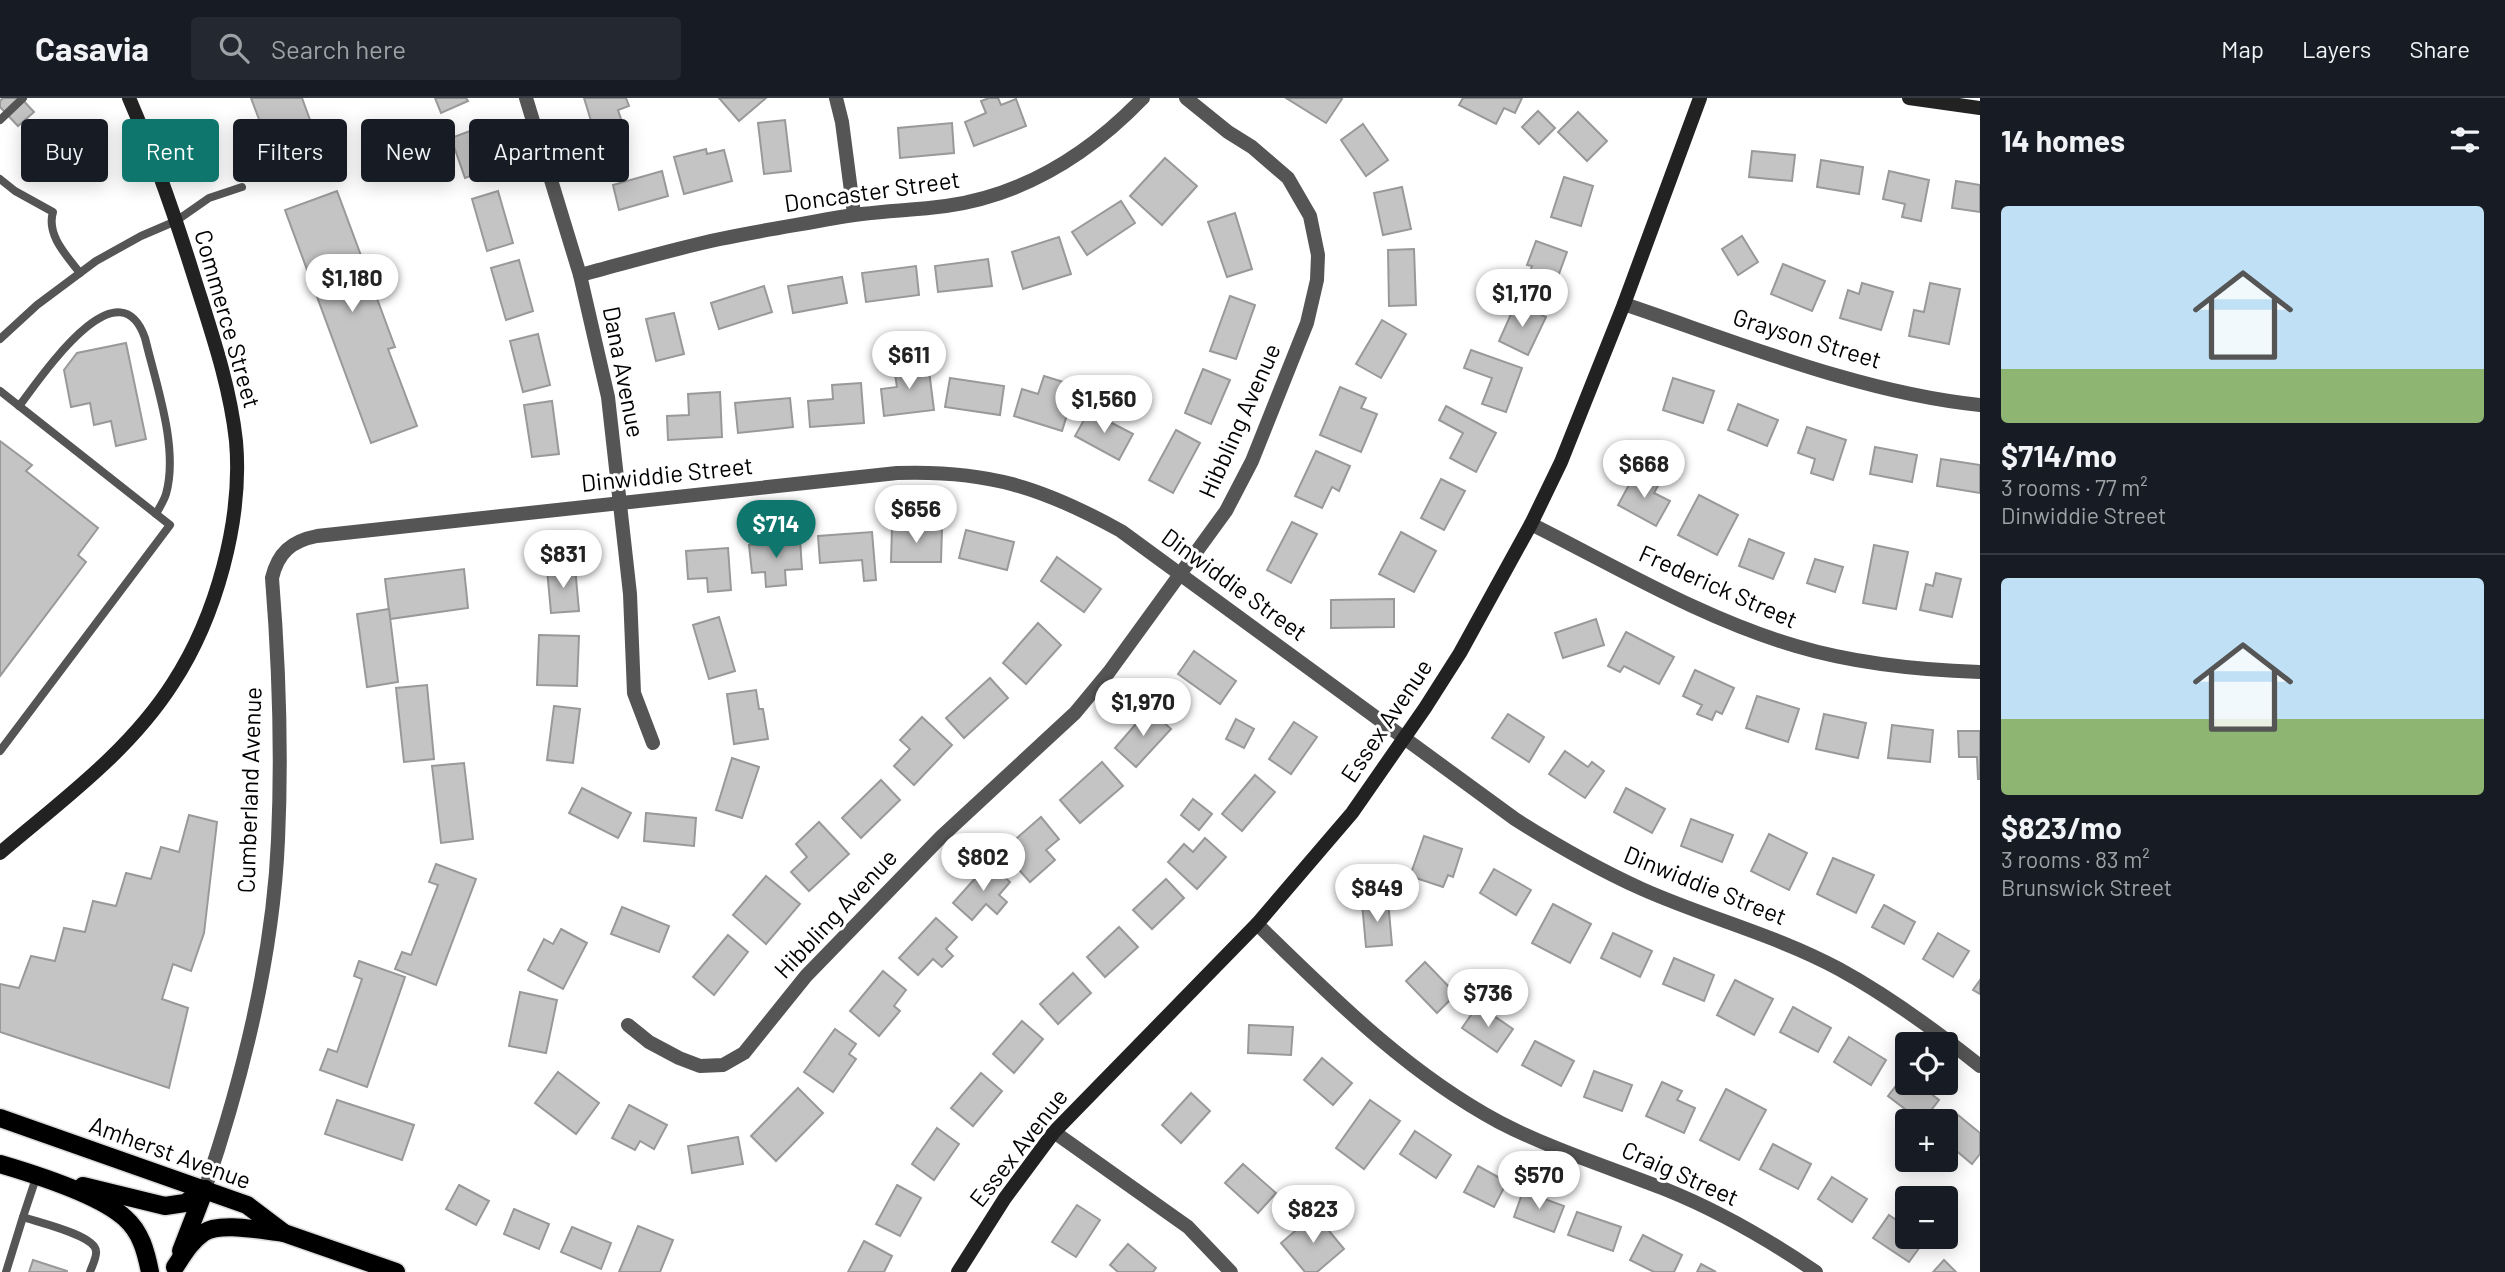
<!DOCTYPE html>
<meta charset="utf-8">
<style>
body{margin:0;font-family:Barlow,sans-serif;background:#242831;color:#f1f3f6;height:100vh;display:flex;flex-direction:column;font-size:26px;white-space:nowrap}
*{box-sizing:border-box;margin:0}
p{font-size:23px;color:#9ea1a6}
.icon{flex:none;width:38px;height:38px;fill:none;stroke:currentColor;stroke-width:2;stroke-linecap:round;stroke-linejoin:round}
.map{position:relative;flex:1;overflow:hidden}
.drawer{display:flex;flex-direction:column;background:#171b24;width:525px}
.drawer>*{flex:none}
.guide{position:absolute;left:21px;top:21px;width:665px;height:63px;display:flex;gap:14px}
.fabs{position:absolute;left:1895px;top:934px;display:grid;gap:14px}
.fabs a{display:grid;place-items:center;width:63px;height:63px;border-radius:7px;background:#171b24;box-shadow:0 4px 18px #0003;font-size:35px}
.price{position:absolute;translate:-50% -60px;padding:0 16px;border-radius:24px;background:#fff;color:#222;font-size:23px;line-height:46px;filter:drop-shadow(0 2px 4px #0008)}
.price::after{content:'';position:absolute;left:50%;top:42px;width:21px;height:16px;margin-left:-10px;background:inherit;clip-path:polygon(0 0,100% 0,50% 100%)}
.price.selected{background:#0f766e;color:#fff}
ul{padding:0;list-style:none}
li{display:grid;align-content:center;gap:14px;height:371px;padding:0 21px}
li+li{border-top:2px solid #363941}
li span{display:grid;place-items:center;height:217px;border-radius:7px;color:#555}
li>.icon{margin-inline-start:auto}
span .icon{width:126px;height:126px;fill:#fffc;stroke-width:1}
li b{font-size:30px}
h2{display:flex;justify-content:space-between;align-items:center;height:84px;padding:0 21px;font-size:30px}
.pill{padding:0 24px;border-radius:7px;background:#171b24;box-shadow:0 4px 18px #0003;font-size:24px;line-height:63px}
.pill.selected{background:#0f766e;color:#fff}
header{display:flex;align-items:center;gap:42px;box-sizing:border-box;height:98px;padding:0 35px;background:#171b24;border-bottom:2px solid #363941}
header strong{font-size:33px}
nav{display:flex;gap:38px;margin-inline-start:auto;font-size:24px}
.search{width:490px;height:63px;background:#242831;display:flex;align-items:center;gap:18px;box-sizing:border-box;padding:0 24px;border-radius:7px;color:#9ea1a6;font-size:26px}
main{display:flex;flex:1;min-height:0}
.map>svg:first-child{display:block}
.building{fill:#c4c4c4;stroke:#999;stroke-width:2}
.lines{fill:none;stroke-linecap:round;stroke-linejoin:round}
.primary-casing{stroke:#dbdbdb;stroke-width:21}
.lane{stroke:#555;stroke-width:8}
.street{stroke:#555;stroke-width:14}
.secondary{stroke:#222;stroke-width:14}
.primary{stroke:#000;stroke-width:18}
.labels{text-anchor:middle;stroke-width:6;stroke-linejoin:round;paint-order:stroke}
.street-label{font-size:24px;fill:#000;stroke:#fff}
</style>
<header>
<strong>Casavia</strong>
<div class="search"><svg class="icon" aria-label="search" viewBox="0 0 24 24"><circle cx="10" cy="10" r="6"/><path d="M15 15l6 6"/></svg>Search here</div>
<nav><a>Map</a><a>Layers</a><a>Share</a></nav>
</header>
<main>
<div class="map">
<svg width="1980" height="1174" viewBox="0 0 1980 1174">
<rect width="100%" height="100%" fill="#fff"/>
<g class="building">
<polygon points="3,0 21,0 34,14 18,28 0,9 0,3"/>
<polygon points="251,0 302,0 325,63 281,80"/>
<polygon points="435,0 466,0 468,3 441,15"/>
<polygon points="584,0 626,0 629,8 618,12 624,30 596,39"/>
<polygon points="719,0 766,0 739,23"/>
<polygon points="989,0 998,0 1001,7 1016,1 1026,28 974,48 965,24 986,15 981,3"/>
<polygon points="1286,0 1340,0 1342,1 1326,25"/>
<polygon points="1463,0 1522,0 1515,15 1504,10 1496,26 1459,7"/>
<polygon points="1538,13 1555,30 1539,46 1522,29"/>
<polygon points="1578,14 1607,43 1587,63 1558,34"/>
<polygon points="785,22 791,73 764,76 758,25"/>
<polygon points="952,25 954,55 900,60 898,30"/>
<polygon points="1363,26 1388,62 1366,78 1341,42"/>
<polygon points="478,30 492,70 465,80 451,40"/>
<polygon points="706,51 707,56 724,52 732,83 684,96 674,59"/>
<polygon points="1752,53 1795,57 1792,83 1749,79"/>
<polygon points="1165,60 1197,88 1162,127 1130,98"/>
<polygon points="1821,62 1863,69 1859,96 1817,89"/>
<polygon points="662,73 668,98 619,112 613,87"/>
<polygon points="1889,73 1929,82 1921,123 1902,119 1905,106 1883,101"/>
<polygon points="1564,79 1593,88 1581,128 1551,119"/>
<polygon points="1956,83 1980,87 1980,114 1952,110"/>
<polygon points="1402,89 1411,131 1383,137 1374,95"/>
<polygon points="337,93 395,249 388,251 417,328 371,345 285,112"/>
<polygon points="498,93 513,145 487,153 472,101"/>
<polygon points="1121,103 1135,125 1087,157 1072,134"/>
<polygon points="1235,115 1252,171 1227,179 1208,124"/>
<polygon points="1742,138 1758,164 1738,177 1722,151"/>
<polygon points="1059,139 1071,176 1023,191 1012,154"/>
<polygon points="1536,143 1567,154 1552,195 1526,185 1532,168 1527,167"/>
<polygon points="1414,151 1416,207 1389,208 1388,152"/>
<polygon points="988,161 992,188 938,194 935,168"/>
<polygon points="519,162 533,213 506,222 491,170"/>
<polygon points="1783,166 1825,183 1812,213 1771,196"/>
<polygon points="916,168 919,197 866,204 862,175"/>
<polygon points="842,179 847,205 793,215 788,188"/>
<polygon points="1862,185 1893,194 1881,232 1840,220 1848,192 1859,196"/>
<polygon points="1930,185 1960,191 1949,246 1909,238 1914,212 1924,214"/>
<polygon points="764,188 772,214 719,231 711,205"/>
<polygon points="1230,198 1255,207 1236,261 1210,253"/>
<polygon points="1516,205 1546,219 1528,257 1499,243"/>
<polygon points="674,215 684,256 656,263 646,221"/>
<polygon points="1382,222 1406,236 1381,280 1356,266"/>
<polygon points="538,236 550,287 523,294 510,243"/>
<polygon points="126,245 146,341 116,348 111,323 94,327 90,305 71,309 64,272 77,255"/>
<polygon points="1471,252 1522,270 1506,314 1482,306 1492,280 1464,270"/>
<polygon points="928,265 934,312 884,318 881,291 897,289 894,269"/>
<polygon points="1203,271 1230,282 1211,326 1185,315"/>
<polygon points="1044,278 1076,288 1062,333 1014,318 1022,291 1038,296"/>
<polygon points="950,280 1004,288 1000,317 945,309"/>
<polygon points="1673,280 1714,293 1703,325 1663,312"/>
<polygon points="861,285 864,325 810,329 808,303 833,301 832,287"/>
<polygon points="1340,289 1366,300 1361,310 1377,316 1361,354 1320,337"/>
<polygon points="720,294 722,339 668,342 667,318 689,317 688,296"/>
<polygon points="790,300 793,329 738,335 735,305"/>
<polygon points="552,303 559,356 532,359 524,307"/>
<polygon points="1738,306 1778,322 1767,348 1728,332"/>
<polygon points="1446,308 1496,335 1476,374 1450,360 1463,335 1439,322"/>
<polygon points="1089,313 1133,336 1119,362 1075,338"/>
<polygon points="1807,329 1846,342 1833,382 1811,375 1815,361 1798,355"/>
<polygon points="1176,332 1200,345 1173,395 1149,382"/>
<polygon points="0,343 32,367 26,373 98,430 78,457 86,464 0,578"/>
<polygon points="1875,349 1917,357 1912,384 1870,376"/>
<polygon points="1316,353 1350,368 1339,393 1332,389 1322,410 1295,398"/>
<polygon points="1941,361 1980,367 1980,395 1937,388"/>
<polygon points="1636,374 1659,386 1654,395 1670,403 1656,428 1618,407"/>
<polygon points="1441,381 1465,393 1444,432 1421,420"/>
<polygon points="1699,397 1738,417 1717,457 1678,437"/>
<polygon points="1292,424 1317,436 1291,485 1267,472"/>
<polygon points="892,429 942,430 941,464 891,464"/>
<polygon points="966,432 1014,444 1007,472 959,460"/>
<polygon points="872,434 876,482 864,483 862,462 820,465 818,438"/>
<polygon points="1401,434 1436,453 1414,494 1379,476"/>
<polygon points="1749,441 1784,455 1773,481 1739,468"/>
<polygon points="800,442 802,471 785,472 786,487 766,489 765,474 752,475 749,447"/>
<polygon points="1874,447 1908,454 1896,511 1863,505"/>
<polygon points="728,450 731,492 708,494 707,480 688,481 686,453"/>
<polygon points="1057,459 1101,491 1084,514 1041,483"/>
<polygon points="1815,461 1843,469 1835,494 1807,485"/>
<polygon points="575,469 579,513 551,515 547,471"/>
<polygon points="464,471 468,510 390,521 385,481"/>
<polygon points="1936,475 1961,481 1952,519 1920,512 1926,486 1933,488"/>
<polygon points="1394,501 1394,529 1331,530 1331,502"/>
<polygon points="389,511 398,584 367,589 357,516"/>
<polygon points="719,519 735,573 709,581 693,527"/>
<polygon points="1596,521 1604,547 1563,560 1555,535"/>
<polygon points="1038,525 1061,547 1026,586 1003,565"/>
<polygon points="1626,534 1674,559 1659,586 1624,568 1620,574 1608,568"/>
<polygon points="539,537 579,538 577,588 537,587"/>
<polygon points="1194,553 1236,583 1220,606 1178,576"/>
<polygon points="1695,572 1734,590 1722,616 1716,613 1712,622 1697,616 1702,607 1683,598"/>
<polygon points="990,580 1008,600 964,640 946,620"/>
<polygon points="427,587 434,661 404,664 396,590"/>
<polygon points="756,592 759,611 763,611 768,641 734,646 727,596"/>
<polygon points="1757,598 1799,611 1788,644 1746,630"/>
<polygon points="554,608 580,611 573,665 547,662"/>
<polygon points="1149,611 1171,631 1136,669 1115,650"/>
<polygon points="1508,616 1544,639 1529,664 1492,640"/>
<polygon points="1824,616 1866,625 1858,660 1816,651"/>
<polygon points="922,619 952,647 914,687 894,668 910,651 900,642"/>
<polygon points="1236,621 1254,631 1244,650 1226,641"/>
<polygon points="1294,624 1317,639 1291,676 1269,661"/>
<polygon points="1892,627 1933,632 1930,664 1888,660"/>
<polygon points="1958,633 1980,633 1980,681 1978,681 1977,659 1959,659"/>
<polygon points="1565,653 1588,669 1592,664 1604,673 1585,700 1549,676"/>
<polygon points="732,660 759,669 742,720 716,712"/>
<polygon points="1102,664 1123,688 1080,725 1060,702"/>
<polygon points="464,665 473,741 441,745 432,668"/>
<polygon points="1255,677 1275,694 1242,733 1222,716"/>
<polygon points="881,682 900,702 861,740 842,720"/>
<polygon points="582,690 631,715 618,740 569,715"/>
<polygon points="1626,690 1665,711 1652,735 1614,714"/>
<polygon points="1193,701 1212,716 1199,732 1181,717"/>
<polygon points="646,715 696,720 694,748 644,743"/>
<polygon points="189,717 217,724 204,835 191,873 173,866 162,901 188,910 169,990 0,934 0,886 19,890 31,858 55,863 64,830 85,834 93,803 116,808 126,775 151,781 161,749 179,754"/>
<polygon points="1041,719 1059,741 1046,752 1055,762 1030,784 1002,753"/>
<polygon points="1691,721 1733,737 1722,764 1681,748"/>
<polygon points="819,724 849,756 809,793 791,774 807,759 796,746"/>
<polygon points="1769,736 1807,755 1789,792 1751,773"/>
<polygon points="1424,738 1462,751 1453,779 1448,777 1443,789 1410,778"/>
<polygon points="1205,740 1226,759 1197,791 1168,764 1184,746 1193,754"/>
<polygon points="1833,760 1874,777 1856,815 1817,796"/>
<polygon points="989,765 1010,784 999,797 1007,804 997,816 986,806 972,822 953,805"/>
<polygon points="436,766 476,781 436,887 395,871 402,854 411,857 438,787 429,784"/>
<polygon points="1494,771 1531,792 1516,817 1480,795"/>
<polygon points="766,778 800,806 766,846 733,817"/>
<polygon points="1166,781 1184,800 1152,831 1133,812"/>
<polygon points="1388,802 1392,847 1366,849 1362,805"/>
<polygon points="1553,806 1591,826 1570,865 1532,845"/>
<polygon points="1884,807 1915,824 1904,846 1872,829"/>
<polygon points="622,809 669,828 659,854 611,836"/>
<polygon points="936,820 957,839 946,851 953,858 942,869 933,861 918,877 899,860"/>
<polygon points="1119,829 1138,849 1105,879 1087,859"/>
<polygon points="561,831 587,845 563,891 528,872 544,841 553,846"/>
<polygon points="1613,835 1652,853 1640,879 1601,860"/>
<polygon points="1938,835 1969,853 1953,879 1923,861"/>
<polygon points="728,837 748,854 714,897 693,879"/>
<polygon points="1674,860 1714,877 1704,903 1663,886"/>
<polygon points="359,863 405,879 367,989 320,972 328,951 337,954 362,881 354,878"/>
<polygon points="1425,864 1456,896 1437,915 1406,883"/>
<polygon points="883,873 906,892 894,908 900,913 879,938 850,913"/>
<polygon points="1073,875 1091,895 1058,926 1040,906"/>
<polygon points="1735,882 1773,901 1754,937 1717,917"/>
<polygon points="1980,882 1980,896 1973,892"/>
<polygon points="520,894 557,902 546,955 509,948"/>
<polygon points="1478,907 1513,931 1497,954 1462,930"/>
<polygon points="1793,909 1831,930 1818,954 1780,934"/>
<polygon points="1022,923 1043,941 1014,975 993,956"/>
<polygon points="1249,927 1293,929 1291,957 1248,955"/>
<polygon points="835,931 856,946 849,956 856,961 833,994 804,974"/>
<polygon points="1849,939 1886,962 1871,987 1834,964"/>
<polygon points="1535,943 1574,963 1561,988 1522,967"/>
<polygon points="1322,960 1352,985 1333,1007 1304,982"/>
<polygon points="1594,973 1632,987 1622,1013 1584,999"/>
<polygon points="558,974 599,1005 576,1036 535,1005"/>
<polygon points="981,975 1002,993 973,1028 951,1010"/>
<polygon points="1905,976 1908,978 1908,985 1917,985 1939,1002 1922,1024 1888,998"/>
<polygon points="1662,984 1682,993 1677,1002 1695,1010 1684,1035 1646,1018"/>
<polygon points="798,990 823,1015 776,1063 751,1038"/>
<polygon points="1726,991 1766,1012 1739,1062 1700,1042"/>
<polygon points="1191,995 1210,1013 1181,1045 1162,1027"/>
<polygon points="337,1002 414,1027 402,1062 325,1036"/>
<polygon points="1370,1002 1400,1023 1364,1071 1336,1050"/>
<polygon points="629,1007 667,1027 654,1051 640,1043 635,1052 612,1040"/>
<polygon points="1958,1017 1980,1035 1980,1056 1972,1066 1946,1044 1946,1031"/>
<polygon points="937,1030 959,1046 934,1082 912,1066"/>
<polygon points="1415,1033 1451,1057 1436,1080 1400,1056"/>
<polygon points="738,1039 743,1066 692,1075 688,1048"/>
<polygon points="1773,1046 1811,1066 1798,1091 1760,1071"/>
<polygon points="1243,1066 1276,1095 1258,1115 1225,1085"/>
<polygon points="1478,1068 1507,1084 1494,1109 1464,1094"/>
<polygon points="1832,1079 1867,1101 1852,1124 1818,1101"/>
<polygon points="459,1087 489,1103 476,1127 446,1111"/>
<polygon points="897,1087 921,1100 900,1138 876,1126"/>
<polygon points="1523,1093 1564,1108 1554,1134 1514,1119"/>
<polygon points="1077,1107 1100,1122 1076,1159 1052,1144"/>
<polygon points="514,1111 549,1126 539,1151 504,1136"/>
<polygon points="1577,1114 1621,1129 1613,1153 1568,1137"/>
<polygon points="1315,1116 1344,1151 1317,1174 1305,1174 1281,1145"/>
<polygon points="1889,1117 1908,1130 1908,1139 1921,1139 1925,1142 1909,1164 1873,1140"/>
<polygon points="638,1128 673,1142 660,1174 619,1174"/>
<polygon points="572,1129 611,1145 601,1171 561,1154"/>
<polygon points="1643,1137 1682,1157 1674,1174 1654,1174 1630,1162"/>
<polygon points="864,1143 892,1158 884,1174 848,1174"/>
<polygon points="1128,1146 1156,1170 1153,1174 1118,1174 1110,1167"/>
<polygon points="33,1162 67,1173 67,1174 29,1174"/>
<polygon points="1944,1162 1956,1174 1933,1174"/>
<polygon points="1701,1166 1716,1174 1697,1174"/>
</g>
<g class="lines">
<g class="primary-casing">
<g id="primary">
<polyline points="0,1020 247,1107 284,1135 396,1174"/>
<path d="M0,1066C34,1076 100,1097 125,1120C141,1134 146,1154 150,1174"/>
<polyline points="83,1088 165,1108 185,1105 205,1091"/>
<polyline points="181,1153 205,1091"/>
<path d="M175,1169C183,1157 191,1143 203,1135C220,1123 263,1133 284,1135"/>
</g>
</g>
<g class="lane">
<polyline points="0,22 23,0"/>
<path d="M0,81L15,93L53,114C46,137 67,158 80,175"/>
<polyline points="0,241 37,207 96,163 141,138 176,123 209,100 242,89"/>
<polyline points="0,293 170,427 0,653"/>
<path d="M19,308C40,281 118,163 145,240C156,286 179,350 166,396C164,403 159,410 156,416"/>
<path d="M37,1077L23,1119C37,1124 95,1137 96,1153C97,1159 92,1168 90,1174"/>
<polyline points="6,1174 23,1119"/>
</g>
<g class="street">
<polyline points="526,0 580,177 608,299 630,496 634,595 653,645"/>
<polyline points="836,0 842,24 854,116"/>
<path d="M580,177C626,165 673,151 720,141C758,133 797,127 835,120C872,113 909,113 946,108C1025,97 1089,56 1143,0"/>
<path d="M1624,206C1737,244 1861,295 1980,307"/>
<path d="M1531,426C1617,469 1703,521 1796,548C1856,566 1918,572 1980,574"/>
<path d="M1257,826C1332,899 1406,974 1499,1024C1553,1052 1611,1070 1667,1092C1719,1113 1769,1142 1816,1174"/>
<polyline points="628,927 649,944 679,960 700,968 723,967 744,955 806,878 941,739 1075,615 1109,574 1226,413 1252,363 1307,225 1317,182 1318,157 1310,118 1288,80 1252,49 1228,34 1186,0"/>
<polyline points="1054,1034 1188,1129 1231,1174"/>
<path d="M205,1091C243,979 273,860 278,742C282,655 279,567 272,480C278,455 291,443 317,438L897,375C987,372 1042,389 1121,433L1515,721C1556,747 1598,771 1642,791C1707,820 1776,837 1839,871C1890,899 1935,932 1980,968"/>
</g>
<g class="secondary">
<polyline points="1909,0 1980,10"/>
<path d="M0,755C61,703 129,654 173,585C216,519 243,422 236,343C230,287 211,233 194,179C175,118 154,58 129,0"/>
<polyline points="958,1174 1005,1100 1054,1034 1257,826 1352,715 1425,610 1460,555 1531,426 1561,364 1624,206 1700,0"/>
</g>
<use href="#primary" class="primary"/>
</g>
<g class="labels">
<g class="street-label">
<text transform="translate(872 94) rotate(-8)" y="8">Doncaster Street</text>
<text transform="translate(227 221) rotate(74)" y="8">Commerce Street</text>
<text transform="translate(1807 241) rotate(17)" y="8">Grayson Street</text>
<text transform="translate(623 274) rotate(79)" y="8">Dana Avenue</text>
<text transform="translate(1240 323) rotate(-66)" y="8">Hibbling Avenue</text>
<text transform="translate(667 377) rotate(-6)" y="8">Dinwiddie Street</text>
<text transform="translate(1234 487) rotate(36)" y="8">Dinwiddie Street</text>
<text transform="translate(1718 489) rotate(24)" y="8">Frederick Street</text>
<text transform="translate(1387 623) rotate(-56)" y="8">Essex Avenue</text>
<text transform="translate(250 692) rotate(-88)" y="8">Cumberland Avenue</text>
<text transform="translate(1705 788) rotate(22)" y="8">Dinwiddie Street</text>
<text transform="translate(836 816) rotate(-47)" y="8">Hibbling Avenue</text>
<text transform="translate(1019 1050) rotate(-52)" y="8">Essex Avenue</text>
<text transform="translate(170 1055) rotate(20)" y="8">Amherst Avenue</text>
<text transform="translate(1680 1076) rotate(24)" y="8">Craig Street</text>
</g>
</g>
</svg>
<div class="fabs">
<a><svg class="icon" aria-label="locate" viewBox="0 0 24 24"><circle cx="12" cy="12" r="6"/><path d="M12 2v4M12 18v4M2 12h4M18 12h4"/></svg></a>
<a>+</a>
<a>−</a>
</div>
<b class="price" style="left:352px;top:216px">$1,180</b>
<b class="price" style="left:1522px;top:231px">$1,170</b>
<b class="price" style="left:909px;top:293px">$611</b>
<b class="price" style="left:1104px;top:337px">$1,560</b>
<b class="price" style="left:1644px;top:402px">$668</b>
<b class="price" style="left:916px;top:447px">$656</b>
<b class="price selected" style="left:776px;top:462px">$714</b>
<b class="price" style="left:563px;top:492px">$831</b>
<b class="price" style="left:1143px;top:640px">$1,970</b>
<b class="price" style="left:983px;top:795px">$802</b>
<b class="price" style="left:1377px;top:826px">$849</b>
<b class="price" style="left:1488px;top:931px">$736</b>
<b class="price" style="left:1539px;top:1113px">$570</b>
<b class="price" style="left:1313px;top:1147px">$823</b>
<div class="guide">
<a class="pill">Buy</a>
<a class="pill selected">Rent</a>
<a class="pill">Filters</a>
<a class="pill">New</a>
<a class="pill">Apartment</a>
</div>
</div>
<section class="drawer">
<h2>14 homes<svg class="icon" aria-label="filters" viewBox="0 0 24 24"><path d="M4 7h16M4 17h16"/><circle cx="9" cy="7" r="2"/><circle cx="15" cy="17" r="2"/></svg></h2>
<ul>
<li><span style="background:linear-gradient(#bfe0f5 75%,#8fb573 0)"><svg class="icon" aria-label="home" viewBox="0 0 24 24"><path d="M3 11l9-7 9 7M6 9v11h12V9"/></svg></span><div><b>$714/mo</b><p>3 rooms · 77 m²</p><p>Dinwiddie Street</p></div></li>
<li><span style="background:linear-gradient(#bfe0f5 65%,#8fb573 0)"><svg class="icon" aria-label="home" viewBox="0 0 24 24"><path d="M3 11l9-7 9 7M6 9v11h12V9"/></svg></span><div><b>$823/mo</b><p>3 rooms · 83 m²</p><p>Brunswick Street</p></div></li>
</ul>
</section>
</main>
